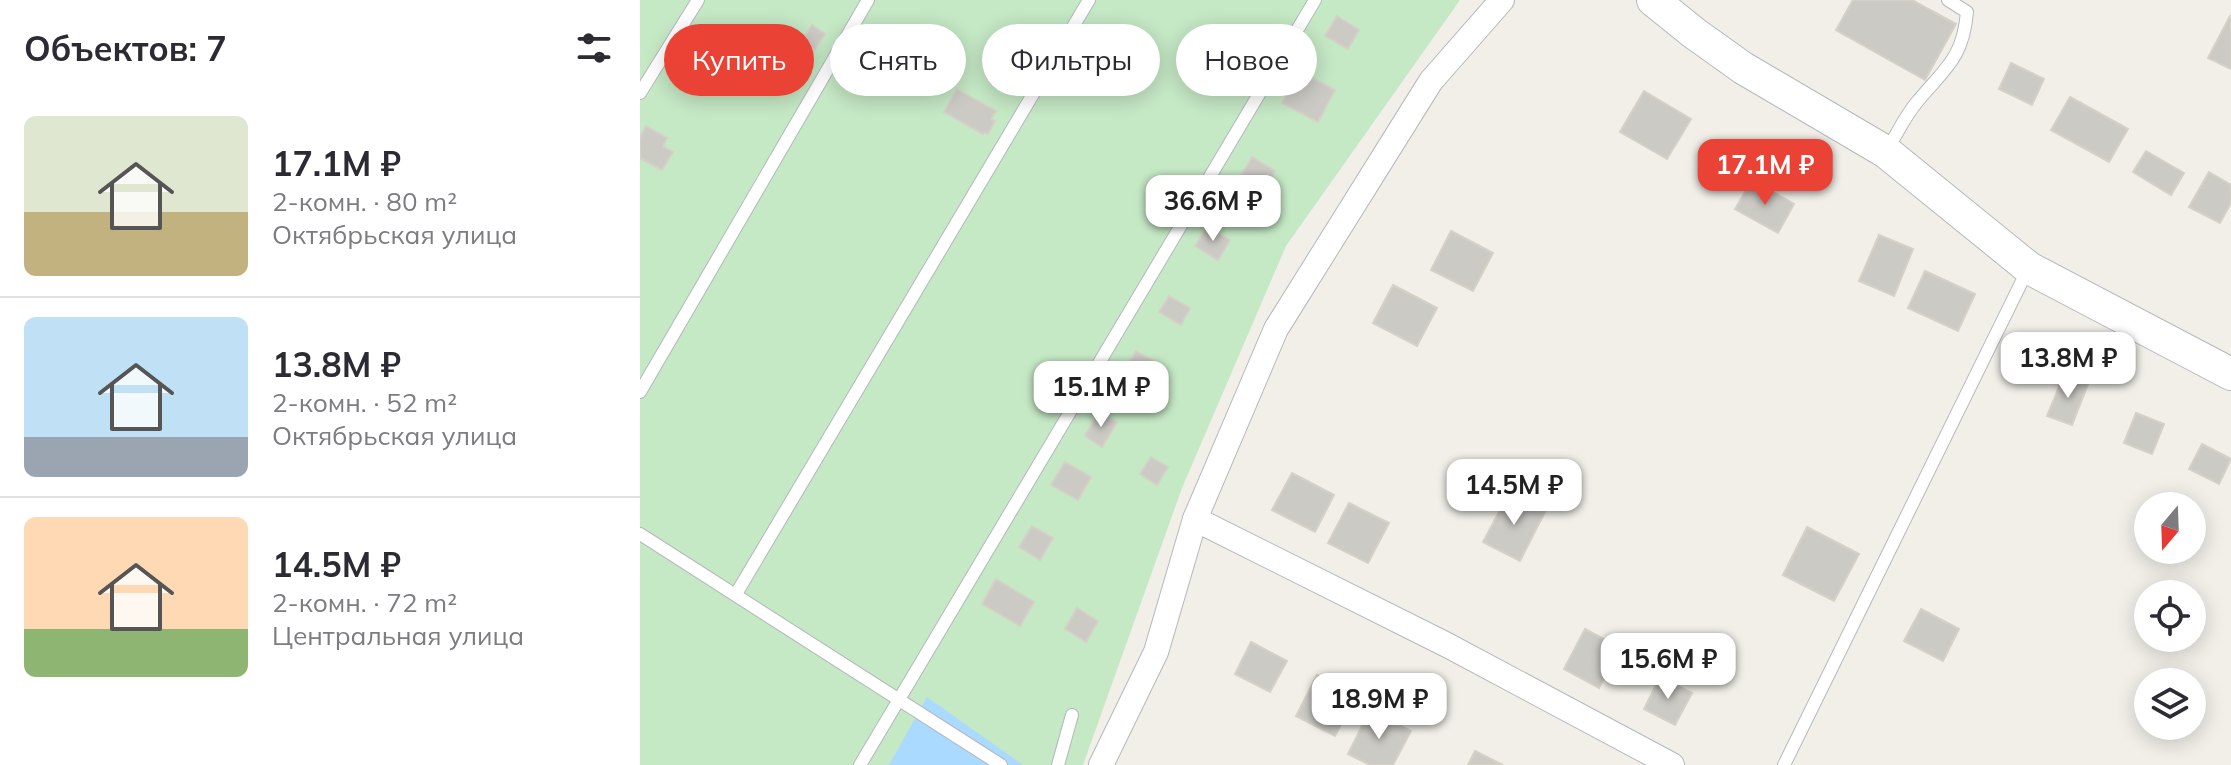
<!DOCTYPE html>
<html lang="ru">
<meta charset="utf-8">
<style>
body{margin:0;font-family:Mulish,sans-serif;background:#f7f7f7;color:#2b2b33;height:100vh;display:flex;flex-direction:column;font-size:30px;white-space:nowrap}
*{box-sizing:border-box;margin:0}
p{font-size:26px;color:#7c7c81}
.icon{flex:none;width:44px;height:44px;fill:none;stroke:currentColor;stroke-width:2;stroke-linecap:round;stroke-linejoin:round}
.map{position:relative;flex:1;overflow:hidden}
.panel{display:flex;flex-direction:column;background:#fff;width:640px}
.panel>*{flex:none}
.guide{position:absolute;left:24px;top:24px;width:760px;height:72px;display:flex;gap:16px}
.needle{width:52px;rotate:199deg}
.fabs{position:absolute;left:1494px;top:492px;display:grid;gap:16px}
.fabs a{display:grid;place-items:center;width:72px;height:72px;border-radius:50%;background:#fff;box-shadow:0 4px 20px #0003;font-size:40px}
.price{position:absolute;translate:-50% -68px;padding:0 18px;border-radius:16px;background:#fff;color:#222;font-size:26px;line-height:52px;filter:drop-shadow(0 2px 4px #0008)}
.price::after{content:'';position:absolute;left:50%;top:48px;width:24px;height:18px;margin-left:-12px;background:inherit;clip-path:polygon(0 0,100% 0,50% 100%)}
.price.active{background:#ea4335;color:#fff}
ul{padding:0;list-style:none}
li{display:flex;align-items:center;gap:24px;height:200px;padding:0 24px}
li+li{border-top:2px solid #e1e1e2}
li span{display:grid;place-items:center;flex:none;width:224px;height:160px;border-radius:12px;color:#555}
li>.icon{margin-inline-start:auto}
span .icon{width:96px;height:96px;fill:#fffc;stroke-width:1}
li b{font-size:34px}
h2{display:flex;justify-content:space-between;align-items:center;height:96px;padding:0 24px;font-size:34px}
.tag{padding:0 28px;border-radius:36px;background:#fff;box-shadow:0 4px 20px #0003;font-size:28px;line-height:72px}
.tag.active{background:#ea4335;color:#fff}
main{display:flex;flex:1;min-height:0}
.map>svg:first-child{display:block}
.green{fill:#c5e8c5}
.water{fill:#aadaff}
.building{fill:#cccac5;stroke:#d6d1c6;stroke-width:2}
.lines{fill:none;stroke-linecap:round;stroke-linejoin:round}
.service-casing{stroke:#b5b8bc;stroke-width:14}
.minor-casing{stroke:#b5b8bc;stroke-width:26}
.tertiary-casing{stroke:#b5b8bc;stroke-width:34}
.service{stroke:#fff;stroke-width:12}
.minor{stroke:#fff;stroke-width:24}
.tertiary{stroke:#fff;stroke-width:32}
</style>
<main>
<section class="panel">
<h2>Объектов: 7<svg class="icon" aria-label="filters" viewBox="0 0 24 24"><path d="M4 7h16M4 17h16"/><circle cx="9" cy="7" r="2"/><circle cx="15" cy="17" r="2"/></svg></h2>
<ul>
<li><span style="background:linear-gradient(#dfe7d0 60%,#c2b280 0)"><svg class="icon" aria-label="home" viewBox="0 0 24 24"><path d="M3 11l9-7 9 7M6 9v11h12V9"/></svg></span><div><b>17.1M ₽</b><p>2-комн. · 80 m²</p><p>Октябрьская улица</p></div></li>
<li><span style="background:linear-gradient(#bfe0f5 75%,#9aa5b1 0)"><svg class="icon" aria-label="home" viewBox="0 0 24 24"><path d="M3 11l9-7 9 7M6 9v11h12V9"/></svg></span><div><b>13.8M ₽</b><p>2-комн. · 52 m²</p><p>Октябрьская улица</p></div></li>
<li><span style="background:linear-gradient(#ffd9b3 70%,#8fb573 0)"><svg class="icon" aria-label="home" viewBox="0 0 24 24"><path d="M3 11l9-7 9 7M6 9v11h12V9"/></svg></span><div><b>14.5M ₽</b><p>2-комн. · 72 m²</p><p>Центральная улица</p></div></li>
</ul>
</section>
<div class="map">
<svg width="1591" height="765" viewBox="0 0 1591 765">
<rect width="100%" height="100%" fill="#f1efe8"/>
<polygon class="green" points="0,0 820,0 646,246 542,488 443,765 0,765"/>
<polygon class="water" points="287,697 383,765 249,765"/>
<g class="building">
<polygon points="1213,0 1272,0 1316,24 1285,80 1196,30"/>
<polygon points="697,16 719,30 708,49 685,36"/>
<polygon points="1590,16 1591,16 1591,69 1568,58"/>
<polygon points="172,25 185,34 171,55 158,47"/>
<polygon points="469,26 496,42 484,61 458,44"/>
<polygon points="1371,63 1404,79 1392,105 1359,89"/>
<polygon points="659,71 695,90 678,122 642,103"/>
<polygon points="317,89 356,111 351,119 355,121 348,134 344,132 343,134 304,112"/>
<polygon points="1004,91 1051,119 1027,159 980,132"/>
<polygon points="1430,97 1488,129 1469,162 1411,130"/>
<polygon points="6,126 27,138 23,146 33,152 22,170 0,158 0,138"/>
<polygon points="1506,151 1544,173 1531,195 1493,172"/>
<polygon points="612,157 635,171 624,189 601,176"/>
<polygon points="1569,172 1591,185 1591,203 1580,223 1549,207"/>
<polygon points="1112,180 1154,204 1138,233 1095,209"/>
<polygon points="567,227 590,240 578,260 555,246"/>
<polygon points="811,231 853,253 833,291 791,270"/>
<polygon points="1239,235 1273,249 1254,296 1219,281"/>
<polygon points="1285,271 1335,294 1318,331 1268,308"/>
<polygon points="753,285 797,308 777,346 733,323"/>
<polygon points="529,296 550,308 541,325 519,312"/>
<polygon points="496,351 517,363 500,391 479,379"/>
<polygon points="1424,375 1448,384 1432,425 1407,416"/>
<polygon points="459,412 477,422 462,447 445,436"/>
<polygon points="1496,413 1524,424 1512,454 1484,443"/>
<polygon points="1562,444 1591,459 1579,484 1549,469"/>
<polygon points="511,457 528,467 517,485 500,474"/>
<polygon points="425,462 451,477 438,500 411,485"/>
<polygon points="652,473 694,495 675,532 632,510"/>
<polygon points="869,493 905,512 880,561 843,542"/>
<polygon points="709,503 749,523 728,563 688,543"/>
<polygon points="392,526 413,538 400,560 379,547"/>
<polygon points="1167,527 1219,554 1194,601 1143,575"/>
<polygon points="356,579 394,602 380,626 342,604"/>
<polygon points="437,608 458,621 446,642 425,629"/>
<polygon points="1281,609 1319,629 1303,661 1264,641"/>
<polygon points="945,629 980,648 959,688 924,669"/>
<polygon points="611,642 647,661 630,692 595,674"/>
<polygon points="677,675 716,696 695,736 656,716"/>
<polygon points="1020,677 1052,693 1035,725 1004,709"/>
<polygon points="730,710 771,731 753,765 730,765 708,754"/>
<polygon points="835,751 863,765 828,765"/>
</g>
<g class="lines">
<g class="service-casing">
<g id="service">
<polyline points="0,93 58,0"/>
<path d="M1247,150C1257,134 1265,116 1277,102C1305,68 1323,59 1327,12L1308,0"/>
<polyline points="0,392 228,0"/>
<polyline points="0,534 361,765"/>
<polyline points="96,594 449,0"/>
<polyline points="220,765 675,0"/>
<polyline points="418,765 432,715"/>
<polyline points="1144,765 1388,269"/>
</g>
</g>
<g class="minor-casing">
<g id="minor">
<polyline points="862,0 791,81 636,329 555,519 807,645 1032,765"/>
<polyline points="461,765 516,652 555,519"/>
</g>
</g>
<g class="tertiary-casing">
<polyline id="tertiary" points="1013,0 1054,33 1103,68 1246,152 1389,268 1591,374"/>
</g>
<use href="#service" class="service"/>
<use href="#minor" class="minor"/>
<use href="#tertiary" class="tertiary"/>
</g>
</svg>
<div class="fabs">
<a><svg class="needle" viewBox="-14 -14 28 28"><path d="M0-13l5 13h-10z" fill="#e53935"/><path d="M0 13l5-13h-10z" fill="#7c7c81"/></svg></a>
<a><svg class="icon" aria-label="locate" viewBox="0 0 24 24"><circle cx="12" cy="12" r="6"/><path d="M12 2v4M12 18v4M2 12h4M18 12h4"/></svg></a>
<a><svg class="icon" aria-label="layers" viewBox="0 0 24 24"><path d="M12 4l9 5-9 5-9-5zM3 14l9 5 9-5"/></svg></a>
</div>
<b class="price active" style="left:1125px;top:207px">17.1M ₽</b>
<b class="price" style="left:573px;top:243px">36.6M ₽</b>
<b class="price" style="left:1428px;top:400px">13.8M ₽</b>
<b class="price" style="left:461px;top:429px">15.1M ₽</b>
<b class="price" style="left:874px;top:527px">14.5M ₽</b>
<b class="price" style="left:1028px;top:701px">15.6M ₽</b>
<b class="price" style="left:739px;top:741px">18.9M ₽</b>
<div class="guide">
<a class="tag active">Купить</a>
<a class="tag">Снять</a>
<a class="tag">Фильтры</a>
<a class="tag">Новое</a>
</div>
</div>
</main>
